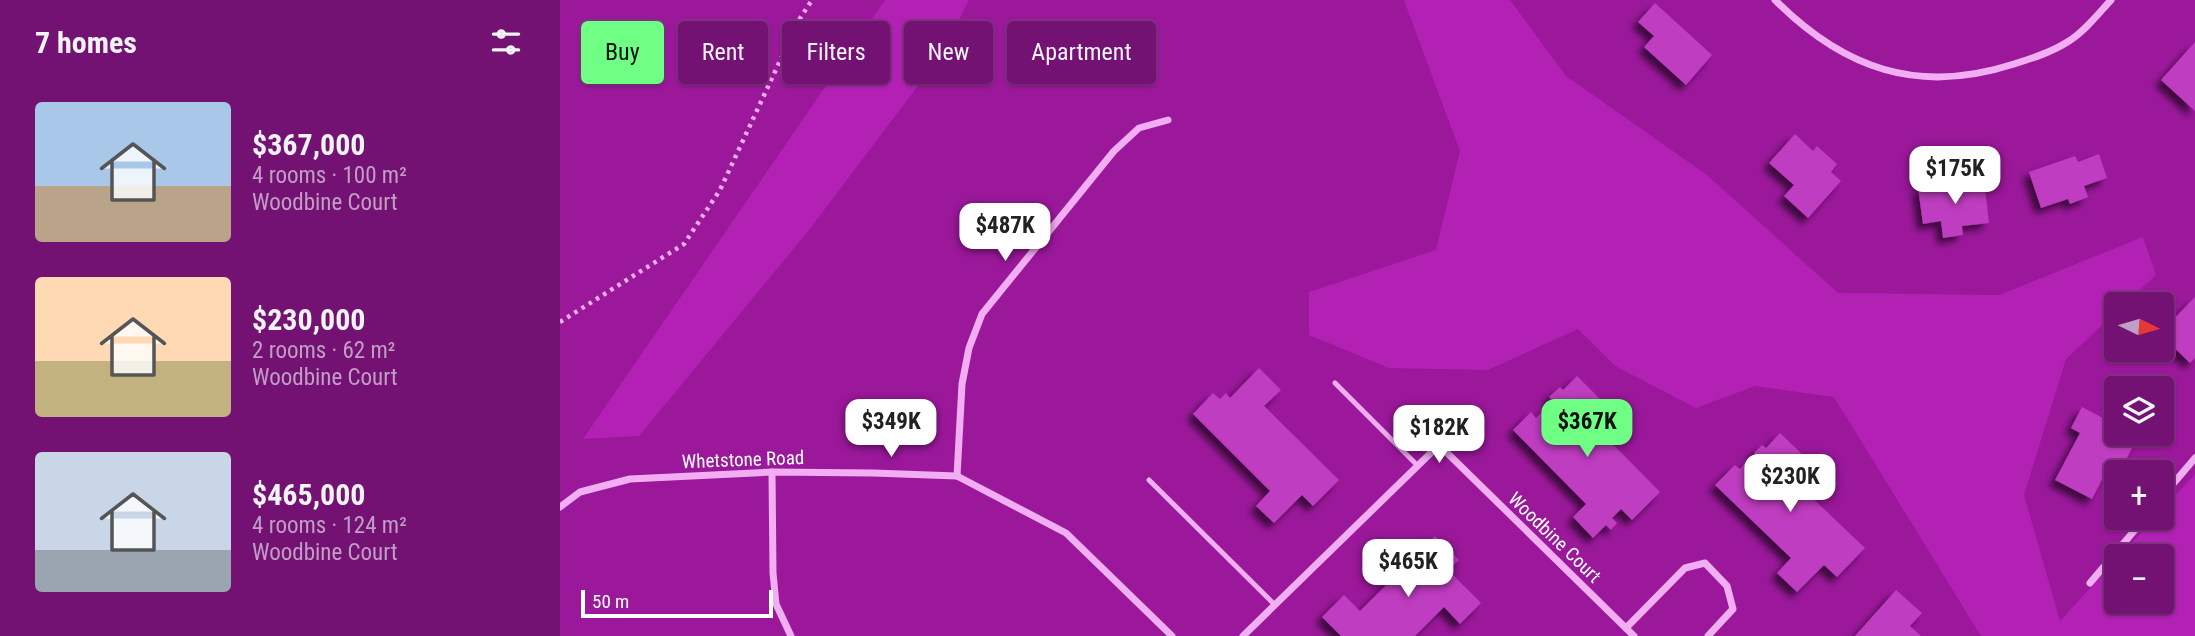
<!DOCTYPE html>
<meta charset="utf-8">
<style>
body{margin:0;font-family:"Roboto Condensed",sans-serif;background:#791b79;color:#f1f3f6;height:100vh;display:flex;flex-direction:column;font-size:26px;white-space:nowrap}
*{box-sizing:border-box;margin:0}
p{font-size:23px;color:#c29ec5}
.icon{flex:none;width:38px;height:38px;fill:none;stroke:currentColor;stroke-width:2;stroke-linecap:round;stroke-linejoin:round}
.map{position:relative;flex:1;overflow:hidden}
.drawer{display:flex;flex-direction:column;background:#741274;width:560px}
.drawer>*{flex:none}
.hud{position:absolute;left:21px;top:21px;width:665px;height:63px;display:flex;gap:14px}
.needle{width:46px;rotate:95deg}
.controls{position:absolute;left:1544px;top:292px;display:grid;gap:14px}
.controls a{display:grid;place-items:center;width:70px;height:70px;border-radius:7px;background:#741274;box-shadow:0 2px 5px #0004,0 0 0 2px #863286;font-size:35px}
.scale{position:absolute;left:21px;bottom:18px;width:192px;box-sizing:border-box;padding-left:7px;border:4px solid #fff;border-top:0;font-size:19px;line-height:24px;white-space:nowrap;color:#fff;-webkit-text-stroke:5px #9b189b;paint-order:stroke}
.price{position:absolute;translate:-50% -60px;padding:0 16px;border-radius:14px;background:#fff;color:#222;font-size:23px;line-height:46px;filter:drop-shadow(0 2px 4px #0008)}
.price::after{content:'';position:absolute;left:50%;top:42px;width:21px;height:16px;margin-left:-10px;background:inherit;clip-path:polygon(0 0,100% 0,50% 100%)}
.price.current{background:#6fff84;color:#111}
ul{padding:0;list-style:none}
li{display:flex;align-items:center;gap:21px;height:175px;padding:0 35px}
li span{display:grid;place-items:center;flex:none;width:196px;height:140px;border-radius:7px;color:#555}
li>.icon{margin-inline-start:auto}
span .icon{width:84px;height:84px;fill:#fffc;stroke-width:1}
li b{font-size:30px}
h2{display:flex;justify-content:space-between;align-items:center;height:84px;padding:0 35px;font-size:30px}
.pill{padding:0 24px;border-radius:7px;background:#741274;box-shadow:0 2px 5px #0004,0 0 0 2px #863286;font-size:24px;line-height:63px}
.pill.current{background:#6fff84;color:#111}
main{display:flex;flex:1;min-height:0}
.map>svg:first-child{display:block}
.green{fill:#b221b4}
.building{fill:#bf3dc0;filter:url(#shadow)}
.lines{fill:none;stroke-linecap:round;stroke-linejoin:round}
.path{stroke:#f1aef2;stroke-width:4.5;stroke-dasharray:3.5 5;stroke-linecap:butt}
.service{stroke:#f1aef2;stroke-width:5}
.minor{stroke:#f1aef2;stroke-width:7}
.labels{text-anchor:middle;stroke-width:5;stroke-linejoin:round;paint-order:stroke}
.street-label{font-size:19px;fill:#fff;stroke:#9b189b}
</style>
<main>
<section class="drawer">
<h2>7 homes<svg class="icon" aria-label="filters" viewBox="0 0 24 24"><path d="M4 7h16M4 17h16"/><circle cx="9" cy="7" r="2"/><circle cx="15" cy="17" r="2"/></svg></h2>
<ul>
<li><span style="background:linear-gradient(#a9c7e8 60%,#b9a48a 0)"><svg class="icon" aria-label="home" viewBox="0 0 24 24"><path d="M3 11l9-7 9 7M6 9v11h12V9"/></svg></span><div><b>$367,000</b><p>4 rooms · 100 m²</p><p>Woodbine Court</p></div></li>
<li><span style="background:linear-gradient(#ffd9b3 60%,#c2b280 0)"><svg class="icon" aria-label="home" viewBox="0 0 24 24"><path d="M3 11l9-7 9 7M6 9v11h12V9"/></svg></span><div><b>$230,000</b><p>2 rooms · 62 m²</p><p>Woodbine Court</p></div></li>
<li><span style="background:linear-gradient(#c9d6e8 70%,#9aa5b1 0)"><svg class="icon" aria-label="home" viewBox="0 0 24 24"><path d="M3 11l9-7 9 7M6 9v11h12V9"/></svg></span><div><b>$465,000</b><p>4 rooms · 124 m²</p><p>Woodbine Court</p></div></li>
</ul>
</section>
<div class="map">
<svg width="1635" height="636" viewBox="0 0 1635 636">
<defs>
<filter id="shadow"><feDropShadow dx="-6" dy="6" stdDeviation="3.5" flood-color="#0009"/></filter>
</defs>
<rect width="100%" height="100%" fill="#9b189b"/>
<g class="green">
<polygon points="325,0 409,0 382,54 249,230 79,436 23,439"/>
<polygon points="844,0 950,0 1006,76 1147,175 1278,293 1439,295 1583,237 1596,275 1564,304 1556,304 1556,312 1506,359 1464,495 1500,621 1556,560 1556,602 1601,602 1601,556 1559,556 1595,518 1601,518 1601,511 1635,474 1635,636 1421,636 1274,397 1195,386 1136,408 1055,366 1018,329 928,370 829,368 749,335 749,292 876,250 900,151"/>
</g>
<g class="building">
<polygon points="1095,3 1152,55 1126,85 1084,47 1094,36 1078,22"/>
<polygon points="1635,42 1635,111 1601,80"/>
<polygon points="1235,134 1253,151 1257,146 1277,164 1271,172 1281,181 1248,218 1224,196 1234,185 1209,163"/>
<polygon points="1539,154 1547,178 1524,186 1528,197 1510,204 1508,199 1481,208 1469,172 1515,156 1518,162"/>
<polygon points="1424,180 1429,223 1402,226 1403,235 1383,238 1381,221 1363,224 1358,188"/>
<polygon points="1635,297 1635,358 1630,363 1601,335 1601,332"/>
<polygon points="699,368 721,390 704,406 779,480 753,506 742,495 714,523 696,506 710,491 633,414 653,393 660,399 666,393 670,398"/>
<polygon points="1017,376 1044,403 1028,419 1100,492 1072,520 1061,509 1052,518 1057,523 1051,530 1046,525 1033,538 1013,517 1026,504 953,430 971,412 976,418 984,410 988,414 997,404 989,397 1000,387 1003,390"/>
<polygon points="1522,407 1556,425 1556,434 1574,434 1578,436 1563,466 1552,460 1532,499 1495,480 1520,433 1511,428"/>
<polygon points="1220,433 1244,456 1227,474 1305,548 1277,577 1264,565 1237,592 1217,573 1231,558 1155,485 1175,465 1180,469 1187,461 1192,466 1200,458 1194,453 1202,445 1206,448"/>
<polygon points="875,536 899,560 888,570 921,603 900,624 884,607 855,636 781,636 762,617 784,595 800,611"/>
<polygon points="1336,590 1362,613 1350,626 1361,636 1295,636"/>
</g>
<g class="lines">
<polyline class="path" points="0,322 124,244 160,190 239,20 252,0"/>
<g class="service">
<polyline points="775,383 858,466"/>
<polyline points="589,480 715,605"/>
</g>
<g class="minor">
<path d="M1215,0C1284,69 1358,95 1454,64C1473,58 1492,52 1509,41C1525,31 1538,14 1551,0"/>
<polyline points="212,472 213,573 216,604 231,636"/>
<polyline points="397,476 402,384 409,348 422,314 554,151 579,128 608,120"/>
<polyline points="1601,498 1635,458"/>
<polyline points="0,507 20,492 70,479 212,472 313,473 397,476 506,533 612,636"/>
<polyline points="1530,583 1585,518"/>
<polyline points="1066,628 1125,568 1145,563 1167,586 1173,609 1148,636"/>
<polyline points="683,636 879,445 1074,636"/>
</g>
</g>
<g class="labels">
<g class="street-label">
<text transform="translate(183 459) rotate(-2)" y="7">Whetstone Road</text>
<text transform="translate(995 537) rotate(44)" y="7">Woodbine Court</text>
</g>
</g>
</svg>
<div class="controls">
<a><svg class="needle" viewBox="-14 -14 28 28"><path d="M0-13l5 13h-10z" fill="#e53935"/><path d="M0 13l5-13h-10z" fill="#c29ec5"/></svg></a>
<a><svg class="icon" aria-label="layers" viewBox="0 0 24 24"><path d="M12 4l9 5-9 5-9-5zM3 14l9 5 9-5"/></svg></a>
<a>+</a>
<a>−</a>
</div>
<div class="scale">50 m</div>
<b class="price" style="left:1395px;top:206px">$175K</b>
<b class="price" style="left:445px;top:263px">$487K</b>
<b class="price" style="left:331px;top:459px">$349K</b>
<b class="price current" style="left:1027px;top:459px">$367K</b>
<b class="price" style="left:879px;top:465px">$182K</b>
<b class="price" style="left:1230px;top:514px">$230K</b>
<b class="price" style="left:848px;top:599px">$465K</b>
<div class="hud">
<a class="pill current">Buy</a>
<a class="pill">Rent</a>
<a class="pill">Filters</a>
<a class="pill">New</a>
<a class="pill">Apartment</a>
</div>
</div>
</main>
